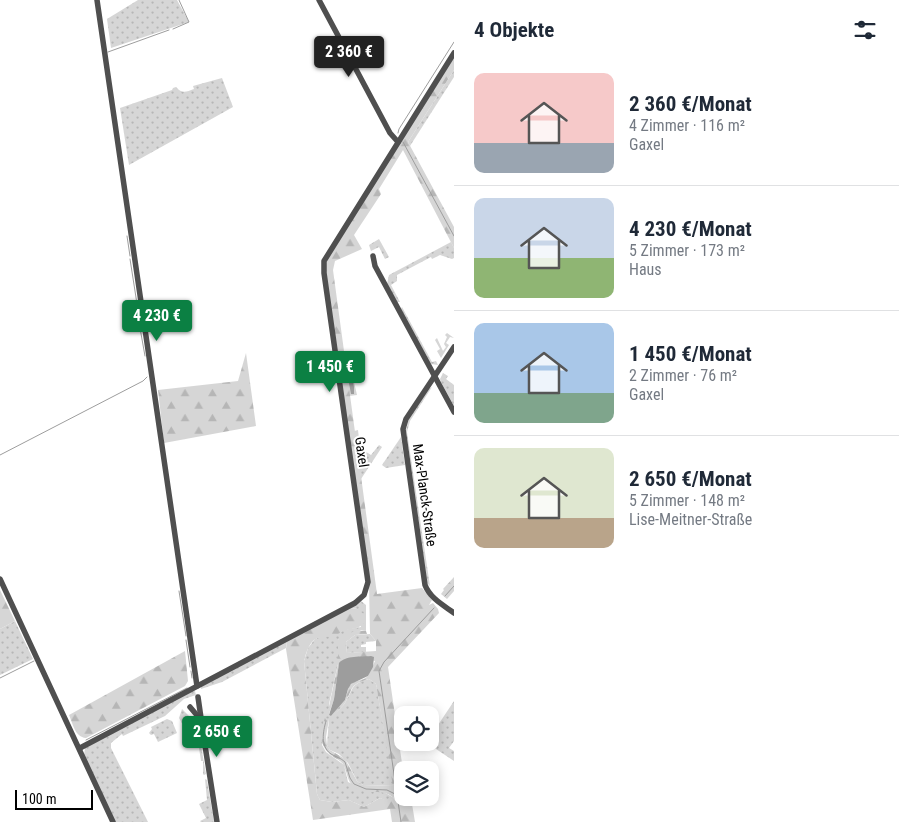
<!DOCTYPE html>
<html lang="de">
<meta charset="utf-8">
<style>
body{margin:0;font-family:"Roboto Condensed",sans-serif;background:#f6f6f7;color:#1f2937;height:100vh;display:flex;flex-direction:column;font-size:19px;white-space:nowrap}
*{box-sizing:border-box;margin:0}
p{font-size:16px;color:#747a83}
.icon{flex:none;width:28px;height:28px;fill:none;stroke:currentColor;stroke-width:2;stroke-linecap:round;stroke-linejoin:round}
.map{position:relative;flex:1;overflow:hidden}
.sheet{display:flex;flex-direction:column;background:#fff;width:445px}
.sheet>*{flex:none}
.fabs{position:absolute;left:394px;top:706px;display:grid;gap:10px}
.fabs a{display:grid;place-items:center;width:45px;height:45px;border-radius:10px;background:#fff;box-shadow:0 2px 12px #0003;font-size:25px}
.scale{position:absolute;left:15px;bottom:12px;width:78px;box-sizing:border-box;padding-left:5px;border:2px solid #000;border-top:0;font-size:14px;line-height:18px;white-space:nowrap;color:#000;-webkit-text-stroke:4px #fff;paint-order:stroke}
.price{position:absolute;translate:-50% -42px;padding:0 11px;border-radius:5px;background:#0b8043;color:#fff;font-size:16px;line-height:32px;filter:drop-shadow(0 1px 2px #0008)}
.price::after{content:'';position:absolute;left:50%;top:30px;width:15px;height:11px;margin-left:-8px;background:inherit;clip-path:polygon(0 0,100% 0,50% 100%)}
.price.current{background:#222;color:#fff}
ul{padding:0;list-style:none}
li{display:flex;align-items:center;gap:15px;height:125px;padding:0 20px}
li+li{border-top:1px solid #e0e1e3}
li span{display:grid;place-items:center;flex:none;width:140px;height:100px;border-radius:10px;color:#555}
li>.icon{margin-inline-start:auto}
span .icon{width:60px;height:60px;fill:#fffc;stroke-width:1}
li b{font-size:21px}
h2{display:flex;justify-content:space-between;align-items:center;height:60px;padding:0 20px;font-size:21px}
main{display:flex;flex:1;min-height:0}
.map>svg:first-child{display:block}
.grass{fill:url(#grass-dots)}
.forest{fill:url(#forest-firs)}
.garden{fill:#d6d6d6}
.water{fill:#9d9d9d}
.lines{fill:none;stroke-linecap:round;stroke-linejoin:round}
.stream{stroke:#9d9d9d;stroke-width:1}
.minor{stroke:#4f4f4f;stroke-width:5.5}
.labels{text-anchor:middle;stroke-width:4;stroke-linejoin:round;paint-order:stroke}
.street-label{font-size:14px;fill:#000;stroke:#fff}
</style>
<main>
<div class="map">
<svg width="454" height="822" viewBox="0 0 454 822">
<defs>
<pattern id="grass-dots" width="8" height="8" patternUnits="userSpaceOnUse" patternTransform="scale(1.25)"><rect width="8" height="8" fill="#d6d6d6"/><path d="M2 2h.1M6 6h.1" fill="none" stroke="#b6b6b6" stroke-width="1.8" stroke-linecap="round"/></pattern>
<pattern id="forest-firs" width="22" height="20" patternUnits="userSpaceOnUse" patternTransform="scale(1.25)"><rect width="22" height="20" fill="#d6d6d6"/><path d="M5 1l3.5 6h-7zM16 11l3.5 6h-7z" fill="#b6b6b6"/></pattern>
</defs>
<rect width="100%" height="100%" fill="#fff"/>
<g class="grass">
<polygon points="138,0 177,0 189,22 111,48 107,19"/>
<polygon points="454,70 454,77 410,146 408,142"/>
<path d="M222,78L233,107L129,165L120,108L172,90L173,88L176,87C182,94 186,92 194,89L193,86Z"/>
<polygon points="379,239 389,257 385,259 379,247 371,251 369,245"/>
<polygon points="451,242 454,248 454,258 452,259 440,255 432,259 431,257 397,275 397,281 391,285 400,302 397,302 387,284 389,275"/>
<polygon points="402,307 432,362 436,361 438,365 431,364 401,309"/>
<polygon points="347,352 357,395 349,396 343,354"/>
<polygon points="443,373 448,376 446,379 454,385 454,406 441,382 440,379"/>
<polygon points="432,387 410,421 407,432 430,586 427,583 406,430 409,418 429,389"/>
<polygon points="358,430 360,448 371,455 379,445 382,447 361,479 354,431"/>
<polygon points="401,437 405,465 386,468 382,465"/>
<path d="M361,601L366,605V631L362,630L338,640V664L329,704V715L332,716C337,711 343,707 346,701C355,686 350,685 369,679L376,684L394,786L363,785L357,781L348,763L339,754L330,750L327,745L329,719L324,720L322,745L326,752L344,765L348,782L370,792L382,791L394,798L389,802L380,798L364,807L349,800L332,802L320,800L317,794L304,661L308,648L315,639L324,635L338,634L343,630L361,627L357,609L350,608Z"/>
<polygon points="15,621 33,659 0,675 0,629"/>
<polygon points="370,634 376,641 366,642 366,644 361,645 361,647 366,647 366,652 347,653 346,642 355,635"/>
<polygon points="287,641 286,648 222,682 201,689 201,686"/>
<polygon points="192,691 195,691 196,695 184,699 165,716 123,736 122,734 111,743 111,748 148,822 115,822 84,755 85,748"/>
<polygon points="454,701 454,741 449,748 454,751 454,761 427,743 430,742 430,737"/>
<polygon points="182,709 199,726 200,734 199,734 198,727 192,724 187,726 183,725 179,718"/>
<polygon points="167,719 172,721 177,733 158,742 154,734 151,735 149,733 152,729 151,727"/>
<polygon points="200,740 206,774 204,775 203,774 203,761 201,761 199,748 182,741"/>
<polygon points="205,779 207,780 214,822 201,822 200,821 206,818 199,804 207,800"/>
</g>
<g class="forest">
<path d="M454,56V70L408,142L454,227V248L403,150L379,189L381,194L354,235L362,249L335,261L333,270L377,594L422,588L432,600L429,605L433,603L438,609L439,613L388,667L403,770L402,798H411L415,822H392L390,809L313,820L286,649L287,641L350,608L357,609L365,615L364,623C355,633 344,625 335,638C314,633 309,642 304,661L317,794L320,800L332,802L349,800L364,807L380,798L389,801L394,798C381,787 370,796 357,789C347,783 348,775 344,766C342,761 336,759 332,756C319,747 319,731 325,718L329,719L326,737L327,745L330,750L345,759L357,781L363,785L393,786L376,684L369,679C350,685 354,686 346,701C343,707 337,711 333,716H331L345,700L349,686L354,682L364,679L368,676L375,661C364,659 347,654 339,664L334,699L329,714L328,711L338,664V640C346,633 356,630 366,631L367,634L355,635L346,642L347,653L376,651V641L370,634L369,583L325,267L327,259Z"/>
<polygon points="246,353 256,426 164,443 158,390 238,381"/>
<polygon points="454,577 454,591 447,599 441,594 444,590 443,589"/>
<polygon points="0,590 15,621 0,629"/>
<path d="M185,651L188,681L185,686L86,738C75,737 73,724 69,715Z"/>
</g>
<polygon class="garden" points="447,333 454,338 450,337 446,343 449,345 441,358 437,351 440,349 435,340 437,338 443,351 446,347 444,344 447,337 445,335"/>
<g class="water">
<polygon points="345,356 347,356 354,387 354,394 351,394 344,357"/>
<path d="M371,656L374,657L373,667L368,676L351,684L348,689L345,700L331,716L329,715L334,699L339,663C346,655 361,657 371,656Z"/>
</g>
<g class="lines">
<g class="stream">
<polyline points="173,29 189,22 179,0"/>
<polyline points="108,52 169,30"/>
<polyline points="398,133 399,129 454,42"/>
<polyline points="403,142 454,236"/>
<polyline points="127,236 130,256"/>
<polyline points="130,259 140,323"/>
<polyline points="140,328 145,356"/>
<polyline points="0,455 143,381 147,377"/>
<polyline points="179,591 186,636"/>
<polyline points="445,596 454,586"/>
<polyline points="186,640 190,667"/>
<polyline points="191,671 192,678"/>
<polyline points="0,678 34,661"/>
<path d="M326,721C323,732 320,746 331,754C336,757 341,758 345,762L350,778L354,784L366,789L387,790L397,795"/>
<polyline points="86,740 187,688"/>
<polyline points="401,822 379,671 384,662 434,608"/>
</g>
<g class="minor">
<polyline points="97,0 197,686"/>
<polyline points="319,0 390,133 398,142"/>
<polyline points="373,256 375,266 454,412"/>
<path d="M454,347L406,419L403,429L425,585C430,598 443,605 454,613"/>
<polyline points="0,579 113,822"/>
<polyline points="198,697 201,718"/>
<polyline points="190,707 201,720 217,822"/>
<polyline points="80,748 355,603 364,595 368,582 324,273 324,261 454,53"/>
</g>
</g>
<g class="labels">
<g class="street-label">
<text transform="translate(362 452) rotate(82)" y="5">Gaxel</text>
<text transform="translate(425 495) rotate(82)" y="5">Max-Planck-Straße</text>
</g>
</g>
</svg>
<div class="fabs">
<a><svg class="icon" aria-label="locate" viewBox="0 0 24 24"><circle cx="12" cy="12" r="6"/><path d="M12 2v4M12 18v4M2 12h4M18 12h4"/></svg></a>
<a><svg class="icon" aria-label="layers" viewBox="0 0 24 24"><path d="M12 4l9 5-9 5-9-5zM3 14l9 5 9-5"/></svg></a>
</div>
<div class="scale">100 m</div>
<b class="price current" style="left:349px;top:78px">2 360 €</b>
<b class="price" style="left:157px;top:342px">4 230 €</b>
<b class="price" style="left:330px;top:393px">1 450 €</b>
<b class="price" style="left:217px;top:758px">2 650 €</b>
</div>
<section class="sheet">
<h2>4 Objekte<svg class="icon" aria-label="filters" viewBox="0 0 24 24"><path d="M4 7h16M4 17h16"/><circle cx="9" cy="7" r="2"/><circle cx="15" cy="17" r="2"/></svg></h2>
<ul>
<li><span style="background:linear-gradient(#f6c9c9 70%,#9aa5b1 0)"><svg class="icon" aria-label="home" viewBox="0 0 24 24"><path d="M3 11l9-7 9 7M6 9v11h12V9"/></svg></span><div><b>2 360 €/Monat</b><p>4 Zimmer · 116 m²</p><p>Gaxel</p></div></li>
<li><span style="background:linear-gradient(#c9d6e8 60%,#8fb573 0)"><svg class="icon" aria-label="home" viewBox="0 0 24 24"><path d="M3 11l9-7 9 7M6 9v11h12V9"/></svg></span><div><b>4 230 €/Monat</b><p>5 Zimmer · 173 m²</p><p>Haus</p></div></li>
<li><span style="background:linear-gradient(#a9c7e8 70%,#7fa58c 0)"><svg class="icon" aria-label="home" viewBox="0 0 24 24"><path d="M3 11l9-7 9 7M6 9v11h12V9"/></svg></span><div><b>1 450 €/Monat</b><p>2 Zimmer · 76 m²</p><p>Gaxel</p></div></li>
<li><span style="background:linear-gradient(#dfe7d0 70%,#b9a48a 0)"><svg class="icon" aria-label="home" viewBox="0 0 24 24"><path d="M3 11l9-7 9 7M6 9v11h12V9"/></svg></span><div><b>2 650 €/Monat</b><p>5 Zimmer · 148 m²</p><p>Lise-Meitner-Straße</p></div></li>
</ul>
</section>
</main>
